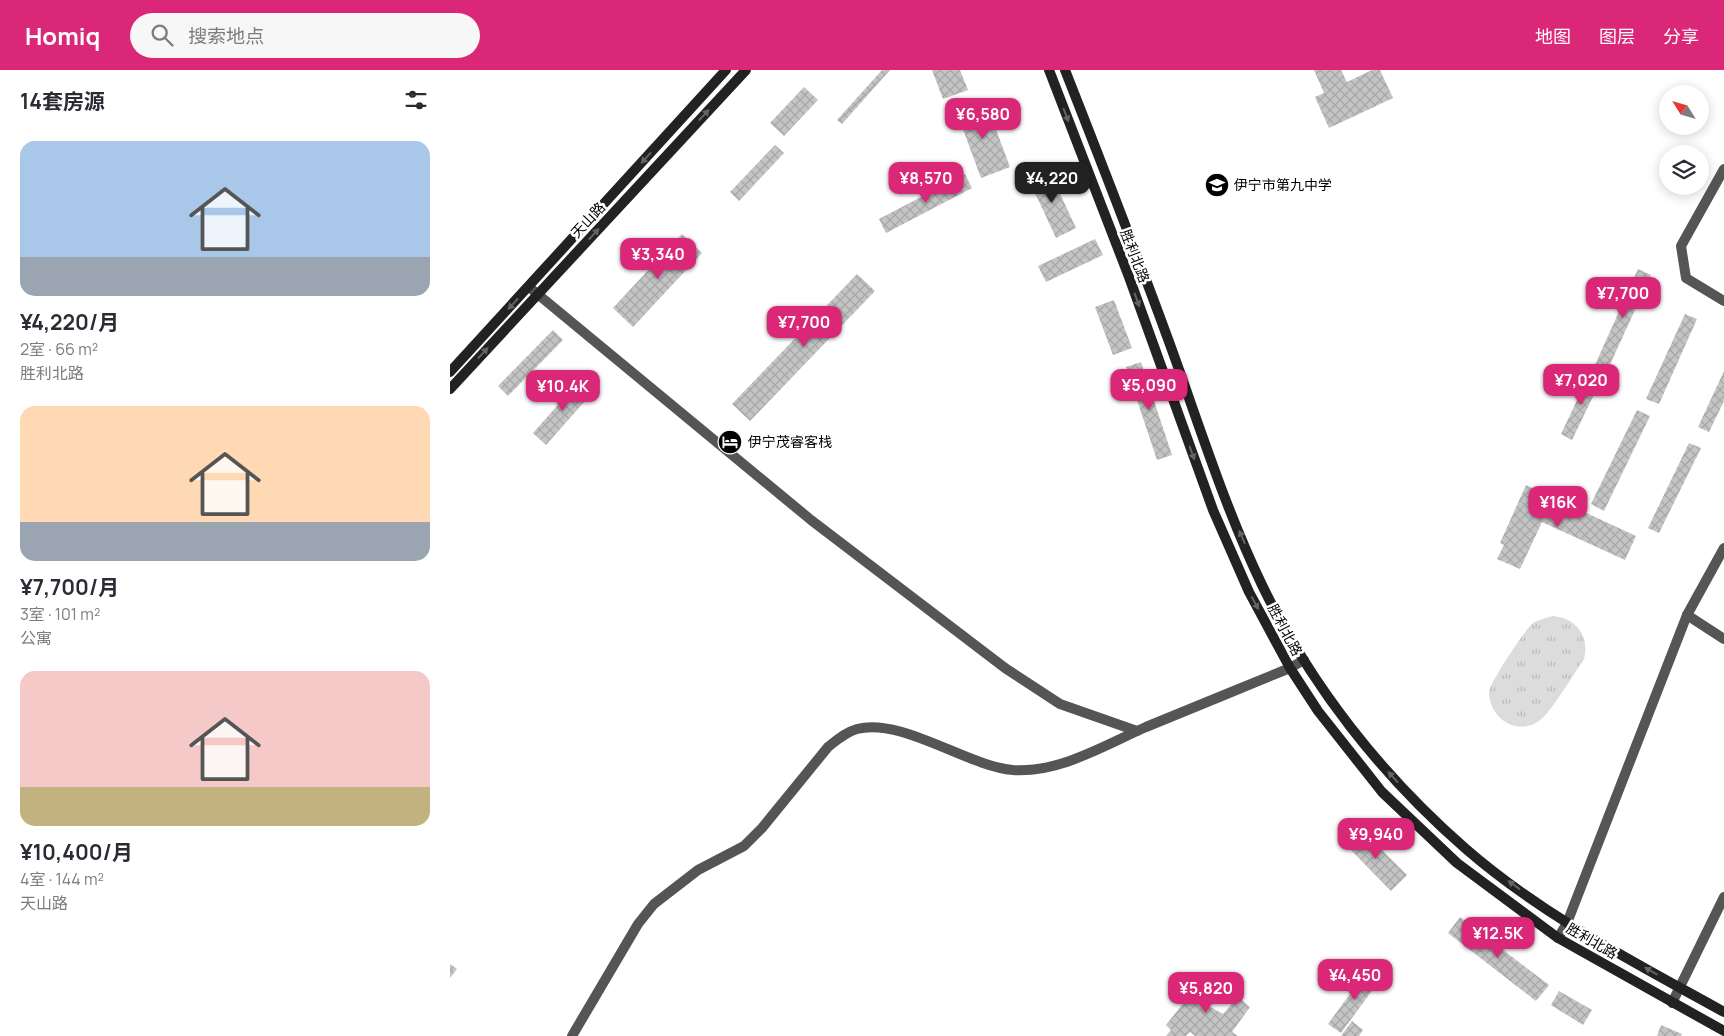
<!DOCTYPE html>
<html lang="zh">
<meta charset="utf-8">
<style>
body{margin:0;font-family:Manrope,"Noto Sans SC",sans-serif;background:#f7f7f7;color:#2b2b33;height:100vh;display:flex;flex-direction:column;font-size:19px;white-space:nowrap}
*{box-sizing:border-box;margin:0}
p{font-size:16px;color:#7c7c81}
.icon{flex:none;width:28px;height:28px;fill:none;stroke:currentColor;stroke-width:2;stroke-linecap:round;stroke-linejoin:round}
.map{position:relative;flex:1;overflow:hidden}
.drawer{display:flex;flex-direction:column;background:#fff;width:450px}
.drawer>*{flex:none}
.needle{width:32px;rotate:307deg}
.tools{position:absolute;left:1209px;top:15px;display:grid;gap:10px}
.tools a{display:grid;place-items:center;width:50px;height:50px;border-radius:50%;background:#fff;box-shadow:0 2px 12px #0003;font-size:25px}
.price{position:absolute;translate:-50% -42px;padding:0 11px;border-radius:10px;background:#db2777;color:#fff;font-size:16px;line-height:32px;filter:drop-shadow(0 1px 2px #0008)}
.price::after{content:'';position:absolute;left:50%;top:30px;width:15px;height:11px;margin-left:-8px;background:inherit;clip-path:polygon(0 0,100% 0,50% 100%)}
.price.selected{background:#222;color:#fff}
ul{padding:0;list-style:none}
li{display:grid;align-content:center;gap:10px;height:265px;padding:0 20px}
li span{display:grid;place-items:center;height:155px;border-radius:15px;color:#555}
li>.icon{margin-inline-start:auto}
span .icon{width:90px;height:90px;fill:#fffc;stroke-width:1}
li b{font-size:21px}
h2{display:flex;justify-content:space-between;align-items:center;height:60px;padding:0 20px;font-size:21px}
header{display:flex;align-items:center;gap:30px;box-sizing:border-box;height:70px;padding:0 25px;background:#db2777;color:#fff}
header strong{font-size:24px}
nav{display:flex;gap:28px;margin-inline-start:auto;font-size:18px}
.search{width:350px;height:45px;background:#f7f7f7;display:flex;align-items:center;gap:12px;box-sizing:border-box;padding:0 18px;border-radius:28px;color:#7c7c81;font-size:19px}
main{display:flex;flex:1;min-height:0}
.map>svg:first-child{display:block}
.grass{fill:url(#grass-tufts)}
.building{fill:url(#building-cross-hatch)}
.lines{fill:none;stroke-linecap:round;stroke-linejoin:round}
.minor{stroke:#555;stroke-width:10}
.secondary{stroke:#222;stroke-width:10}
.oneway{fill:#646464}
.labels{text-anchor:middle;stroke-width:5;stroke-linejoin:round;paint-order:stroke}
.poi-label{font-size:14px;fill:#000;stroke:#fff;text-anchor:start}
.street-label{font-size:14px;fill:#000;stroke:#fff}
</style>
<header>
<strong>Homiq</strong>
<div class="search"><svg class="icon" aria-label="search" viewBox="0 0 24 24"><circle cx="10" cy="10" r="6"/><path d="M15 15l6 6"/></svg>搜索地点</div>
<nav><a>地图</a><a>图层</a><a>分享</a></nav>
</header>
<main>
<section class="drawer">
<h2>14套房源<svg class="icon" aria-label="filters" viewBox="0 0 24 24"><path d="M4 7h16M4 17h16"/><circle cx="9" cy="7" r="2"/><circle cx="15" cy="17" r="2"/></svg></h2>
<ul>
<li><span style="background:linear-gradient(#a9c7e8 75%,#9aa5b1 0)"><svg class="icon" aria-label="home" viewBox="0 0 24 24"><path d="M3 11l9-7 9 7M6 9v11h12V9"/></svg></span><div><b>¥4,220/月</b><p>2室 · 66 m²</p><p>胜利北路</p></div></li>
<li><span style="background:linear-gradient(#ffd9b3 75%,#9aa5b1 0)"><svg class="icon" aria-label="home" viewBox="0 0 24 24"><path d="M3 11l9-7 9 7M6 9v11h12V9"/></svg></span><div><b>¥7,700/月</b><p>3室 · 101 m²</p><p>公寓</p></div></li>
<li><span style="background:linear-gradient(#f6c9c9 75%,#c2b280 0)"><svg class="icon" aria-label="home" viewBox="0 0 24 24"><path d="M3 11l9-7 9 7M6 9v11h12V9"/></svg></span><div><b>¥10,400/月</b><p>4室 · 144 m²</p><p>天山路</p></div></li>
</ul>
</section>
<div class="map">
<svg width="1274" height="966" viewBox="0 0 1274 966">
<defs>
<pattern id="grass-tufts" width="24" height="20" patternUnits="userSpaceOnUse" patternTransform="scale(1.25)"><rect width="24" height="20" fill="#dcdcdc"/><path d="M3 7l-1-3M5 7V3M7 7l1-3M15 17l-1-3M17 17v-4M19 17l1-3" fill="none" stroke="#bbb"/></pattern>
<pattern id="building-cross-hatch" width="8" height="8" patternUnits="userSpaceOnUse" patternTransform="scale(1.25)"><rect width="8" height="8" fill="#c4c4c4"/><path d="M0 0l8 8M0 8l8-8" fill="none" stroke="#a7a7a7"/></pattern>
</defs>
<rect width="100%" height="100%" fill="#fff"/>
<path class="grass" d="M1103,546C1126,548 1140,566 1134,589C1125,602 1100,644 1089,651C1066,667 1039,647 1039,622C1039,614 1074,561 1082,554C1087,550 1096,548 1103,546Z"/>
<g class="building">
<polygon points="432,0 440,0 392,54 387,50"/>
<polygon points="482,0 510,0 518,20 493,29"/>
<polygon points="864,0 891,0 897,12 922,0 930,0 943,28 879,58 865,27 874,23"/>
<polygon points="354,17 368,30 334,66 320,53"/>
<polygon points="536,33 560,97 531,108 507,43"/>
<polygon points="325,75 334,83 289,131 280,122"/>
<polygon points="599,100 626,158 606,168 579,110"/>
<polygon points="515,104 522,118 436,163 429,149"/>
<polygon points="232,164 252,183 183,257 163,238"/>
<polygon points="645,169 653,185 596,212 588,196"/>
<polygon points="1188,199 1201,205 1157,301 1145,295"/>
<polygon points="407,204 425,221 300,351 282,334"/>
<polygon points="664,230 682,278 663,285 645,237"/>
<polygon points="1235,244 1247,249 1209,334 1196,329"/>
<polygon points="103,260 113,270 58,326 48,316"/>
<polygon points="691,292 722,385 707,390 676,297"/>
<polygon points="1274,301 1274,331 1259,362 1248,357"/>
<polygon points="1140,303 1152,308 1122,370 1111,364"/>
<polygon points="130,310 143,322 96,375 83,363"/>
<polygon points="1187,340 1200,346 1154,441 1141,434"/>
<polygon points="1239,373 1251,378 1209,463 1198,458"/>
<polygon points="1076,415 1186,466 1175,490 1092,452 1070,499 1047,489 1054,475 1050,473"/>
<polygon points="911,759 957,805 941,821 896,775"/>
<polygon points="1010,847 1099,915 1086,931 998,863"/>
<polygon points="0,894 7,899 0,908"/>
<polygon points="919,898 932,907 891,963 878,954"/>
<polygon points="762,905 774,914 759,936 773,944 788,927 800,937 782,962 788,966 745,966 740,962 736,966 716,966 721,960 716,955 747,916 751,919"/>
<polygon points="1109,921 1142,940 1133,955 1101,935"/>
<polygon points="902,951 913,960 909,966 891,966"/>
<polygon points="1211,955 1232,964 1231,966 1207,966"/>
</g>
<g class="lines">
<g class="minor">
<polyline points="1274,99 1231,176 1236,208 1274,231"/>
<polyline points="79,217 361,450 555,598 610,634 687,661"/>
<polyline points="1237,545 1274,569"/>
<polyline points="1108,868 1117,853 1237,545 1274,478"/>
<polyline points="1222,933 1274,827"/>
<path d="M122,966L188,854L204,834L248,800L294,776L312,758L378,677C387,670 396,662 407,659C451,647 517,696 563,700C610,703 655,675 696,657C744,637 792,618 840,598L854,590"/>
</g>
<g class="secondary">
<polyline points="599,0 679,207 763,440 799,522 840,598 868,641 932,722 1007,793 1108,868 1274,961"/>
<path d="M615,0C650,89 685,179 718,269C748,351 774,436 812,515C861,616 932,706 1016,779C1093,846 1186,893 1274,942"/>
<polyline points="0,302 276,0"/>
<polyline points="0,319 296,0"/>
</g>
</g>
<defs><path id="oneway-solid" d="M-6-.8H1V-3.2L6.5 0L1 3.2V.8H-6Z" transform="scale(1.25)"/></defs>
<g class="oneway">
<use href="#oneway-solid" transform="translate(254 45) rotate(-47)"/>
<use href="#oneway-solid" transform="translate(616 45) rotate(69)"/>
<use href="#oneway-solid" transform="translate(196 88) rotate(132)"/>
<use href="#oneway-solid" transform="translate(144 164) rotate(-47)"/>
<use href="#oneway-solid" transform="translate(687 230) rotate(70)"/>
<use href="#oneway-solid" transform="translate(63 234) rotate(133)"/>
<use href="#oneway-solid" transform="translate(33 283) rotate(-47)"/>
<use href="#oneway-solid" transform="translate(742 383) rotate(70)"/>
<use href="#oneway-solid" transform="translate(792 467) rotate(-113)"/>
<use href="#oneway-solid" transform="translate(805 533) rotate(62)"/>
<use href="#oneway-solid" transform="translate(943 707) rotate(-132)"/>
<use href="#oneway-solid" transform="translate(1064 815) rotate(-144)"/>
<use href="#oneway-solid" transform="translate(1201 901) rotate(-150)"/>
</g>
<defs>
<g id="school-disc" transform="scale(1.25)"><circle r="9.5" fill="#000" stroke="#fff"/><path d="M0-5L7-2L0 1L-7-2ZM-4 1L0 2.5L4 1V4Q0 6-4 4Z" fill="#fff"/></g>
<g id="hotel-disc" transform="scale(1.25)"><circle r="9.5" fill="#000" stroke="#fff"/><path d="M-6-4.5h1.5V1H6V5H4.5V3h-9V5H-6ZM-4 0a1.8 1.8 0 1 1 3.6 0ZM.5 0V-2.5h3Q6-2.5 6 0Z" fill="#fff"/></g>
</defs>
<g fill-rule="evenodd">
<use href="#school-disc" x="767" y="115"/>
<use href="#hotel-disc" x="280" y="372"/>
</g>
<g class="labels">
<g class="poi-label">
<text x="784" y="120">伊宁市第九中学</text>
<text x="298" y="377">伊宁茂睿客栈</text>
</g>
<g class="street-label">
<text transform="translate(138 150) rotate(-47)" y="5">天山路</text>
<text transform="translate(685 186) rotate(69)" y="5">胜利北路</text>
<text transform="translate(835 560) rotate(62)" y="5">胜利北路</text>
<text transform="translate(1142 871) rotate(30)" y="5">胜利北路</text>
</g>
</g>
</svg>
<div class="tools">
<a><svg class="needle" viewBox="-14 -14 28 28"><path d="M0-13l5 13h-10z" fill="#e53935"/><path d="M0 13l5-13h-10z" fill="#7c7c81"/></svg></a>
<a><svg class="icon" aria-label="layers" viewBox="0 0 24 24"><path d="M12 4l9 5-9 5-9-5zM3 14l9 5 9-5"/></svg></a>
</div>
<b class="price" style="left:533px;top:70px">¥6,580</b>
<b class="price" style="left:476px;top:134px">¥8,570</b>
<b class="price selected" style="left:602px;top:134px">¥4,220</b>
<b class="price" style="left:208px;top:210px">¥3,340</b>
<b class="price" style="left:1173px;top:249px">¥7,700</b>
<b class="price" style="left:354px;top:278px">¥7,700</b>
<b class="price" style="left:1131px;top:336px">¥7,020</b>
<b class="price" style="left:699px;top:341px">¥5,090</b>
<b class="price" style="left:113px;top:342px">¥10.4K</b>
<b class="price" style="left:1108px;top:458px">¥16K</b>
<b class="price" style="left:926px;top:790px">¥9,940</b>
<b class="price" style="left:1048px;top:889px">¥12.5K</b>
<b class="price" style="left:905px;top:931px">¥4,450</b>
<b class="price" style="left:756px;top:944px">¥5,820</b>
</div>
</main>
